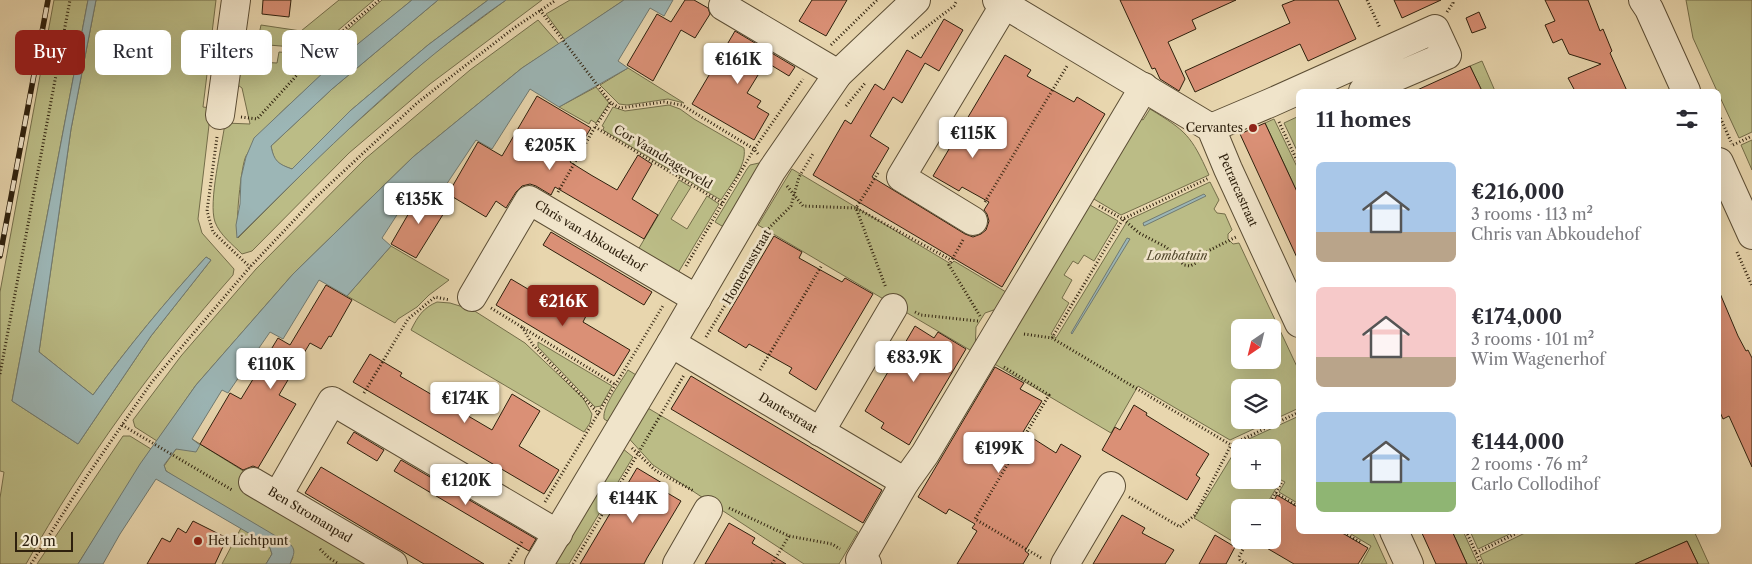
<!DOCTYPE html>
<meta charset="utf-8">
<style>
body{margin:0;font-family:"Libre Caslon Text",serif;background:#f2f2f3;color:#2b2b33;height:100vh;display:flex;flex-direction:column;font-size:19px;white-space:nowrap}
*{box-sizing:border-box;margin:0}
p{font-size:16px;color:#7c7c81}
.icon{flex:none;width:28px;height:28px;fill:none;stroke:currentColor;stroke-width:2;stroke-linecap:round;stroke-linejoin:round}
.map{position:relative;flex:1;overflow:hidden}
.panel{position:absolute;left:1296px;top:89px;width:425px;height:445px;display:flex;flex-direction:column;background:#fff;border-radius:8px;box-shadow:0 5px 20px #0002}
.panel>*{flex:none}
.banner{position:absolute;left:15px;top:30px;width:475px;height:45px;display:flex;gap:10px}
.needle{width:32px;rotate:215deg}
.fabs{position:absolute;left:1231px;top:319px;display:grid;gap:10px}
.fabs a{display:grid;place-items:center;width:50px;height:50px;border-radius:8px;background:#fff;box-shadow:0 5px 20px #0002;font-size:25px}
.scale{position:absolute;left:15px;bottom:12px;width:58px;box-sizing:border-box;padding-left:5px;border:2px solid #2e200d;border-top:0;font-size:14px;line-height:18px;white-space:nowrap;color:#2e200d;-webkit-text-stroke:4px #f0e4ca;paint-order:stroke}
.price{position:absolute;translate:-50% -42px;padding:0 11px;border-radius:5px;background:#fff;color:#222;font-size:16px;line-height:32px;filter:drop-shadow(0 1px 2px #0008)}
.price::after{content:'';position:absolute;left:50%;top:30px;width:15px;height:11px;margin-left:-8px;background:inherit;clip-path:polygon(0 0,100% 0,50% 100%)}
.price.current{background:#8f2418;color:#fff}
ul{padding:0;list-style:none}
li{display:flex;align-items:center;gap:15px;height:125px;padding:0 20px}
li span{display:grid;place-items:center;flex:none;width:140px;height:100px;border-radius:8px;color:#555}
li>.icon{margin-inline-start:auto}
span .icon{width:60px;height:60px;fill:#fffc;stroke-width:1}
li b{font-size:21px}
h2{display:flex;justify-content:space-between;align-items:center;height:60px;padding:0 20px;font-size:21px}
.pill{padding:0 18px;border-radius:8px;background:#fff;box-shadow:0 5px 20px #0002;font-size:18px;line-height:45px}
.pill.current{background:#8f2418;color:#fff}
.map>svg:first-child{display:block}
.green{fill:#bbbc86;stroke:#746e4a;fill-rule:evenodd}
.water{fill:#9cb6b6;stroke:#707a72}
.building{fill:#da9076;stroke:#2e200d}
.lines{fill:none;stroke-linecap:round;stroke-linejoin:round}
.minor-casing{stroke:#5c4e35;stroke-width:30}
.path{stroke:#2e200d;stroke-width:3;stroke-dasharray:1 2.5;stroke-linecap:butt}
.minor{stroke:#f0e4ca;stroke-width:28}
.rail-casing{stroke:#2e200d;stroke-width:5.5}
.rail{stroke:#f0e4ca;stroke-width:4;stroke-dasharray:11;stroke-linecap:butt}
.poi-dot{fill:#8f2418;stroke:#f0e4ca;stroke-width:2}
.labels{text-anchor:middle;stroke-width:5;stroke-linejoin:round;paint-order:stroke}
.poi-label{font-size:12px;fill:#2e200d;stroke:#f0e4ca;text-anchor:end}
.street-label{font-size:12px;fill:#2e200d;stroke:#f0e4ca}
.park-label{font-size:12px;font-style:italic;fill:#51472b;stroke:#f0e4ca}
</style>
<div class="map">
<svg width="1752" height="564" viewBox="0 0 1752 564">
<rect width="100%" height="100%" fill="#e8d6ae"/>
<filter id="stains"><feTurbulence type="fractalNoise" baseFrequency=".004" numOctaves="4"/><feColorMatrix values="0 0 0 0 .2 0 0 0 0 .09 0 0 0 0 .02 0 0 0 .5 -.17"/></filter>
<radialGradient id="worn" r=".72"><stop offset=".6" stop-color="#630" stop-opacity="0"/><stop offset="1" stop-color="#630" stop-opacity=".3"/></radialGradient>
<g class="green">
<path d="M54,0H88L12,401L78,444L151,336L211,260L206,257C166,301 128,347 93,395L39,352L71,129L96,0H216L203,107L211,108L198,219L202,233L234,269L233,275C155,363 84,461 26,564H0V498L4,472L0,471V292Z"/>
<polygon points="339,0 374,0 316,49 257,44 261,25 301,31"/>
<path d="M382,0H412C375,31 337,60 302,93C282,111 259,132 246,156C241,165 235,227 238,238L331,145L433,54L506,0H542L430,84L349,153L252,251L242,254C232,244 220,235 215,222C208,202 222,146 225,123L250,124L242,88L235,83L240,61L277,63L279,52L319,55Z"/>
<path d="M438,0H488L428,45L350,111L292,169C277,164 274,162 271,146L332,89Z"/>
<polygon points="570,0 624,0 565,40 546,14"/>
<polygon points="1686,0 1752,0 1752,132 1739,138 1719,95 1719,91 1717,91 1693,38"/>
<polygon points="538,20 559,44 522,68 413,157 293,274 196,385 157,441 135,427 133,420 181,356 256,269 365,159 470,70"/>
<polygon points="1482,61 1495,91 1482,91 1470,66"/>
<polygon points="628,68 684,103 668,99 627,105 619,104 600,85"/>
<polygon points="596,87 609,103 596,123 591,120 589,124 559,107"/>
<path d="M669,105L680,109L694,119L744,148C747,166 730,185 721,200L603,130L604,127L602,126L613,107L625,111Z"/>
<path d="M1150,109C1186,131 1191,135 1209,175L1121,215L1087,195L1134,115L1143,120Z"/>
<polygon points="1299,116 1299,155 1284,123"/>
<polygon points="1274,119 1299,171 1299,196 1265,123"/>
<polygon points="1752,140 1752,170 1741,145"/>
<polygon points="759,163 766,167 729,230 715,222 747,169 750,165"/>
<polygon points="792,169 951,264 954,261 1011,295 1005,306 985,313 976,327 975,353 758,225"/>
<polygon points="679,180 691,187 671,219 687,229 707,196 719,204 675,278 635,255"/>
<path d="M1210,182L1219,200L1214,209L1217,213L1225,214L1232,230L1228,234V239L1233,244L1239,243L1299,371V408L1230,440L1138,386L1111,433L986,359L1083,201L1118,221L1094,261L1084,255L1078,264L1073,261L1064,275L1072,280L1062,298L1069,303L1051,334L1056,338L1128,220ZM1240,328H1272V360H1240ZM1240,388H1272V420H1240Z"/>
<polygon points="391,246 449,280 429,295 417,307 398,319 395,323 347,296"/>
<path d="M437,302L450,303L473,310L525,343L583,398L592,414L590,423L584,432L411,330C418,316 423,308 437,302Z"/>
<polygon points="538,342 612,386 601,406 595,407 538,347"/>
<path d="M628,370L641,378L614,425L604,419C602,406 621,382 628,370Z"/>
<polygon points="641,404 858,532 839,564 804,564 653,465 624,433"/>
<path d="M1299,416V504L1279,492L1285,482L1281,480L1265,507L1240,508V540H1246L1242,547L1194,518L1240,443ZM1240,448H1272V480H1240Z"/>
<polygon points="123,436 130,436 151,449 78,564 37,564"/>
<polygon points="192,439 253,477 382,564 290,564 293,557 166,471 164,466 176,449"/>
<polygon points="617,444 633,457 569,564 553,564"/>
<polygon points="241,528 269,545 272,554 266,564 222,564"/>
<polygon points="1346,531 1372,531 1387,564 1361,564 1371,546"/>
<polygon points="1452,531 1463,531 1478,564 1467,564"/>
<polygon points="1470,531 1516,531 1478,549"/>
<polygon points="1529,531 1694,531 1709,564 1698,564 1687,541 1635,564 1484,564 1480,555"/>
</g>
<g class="water">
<path d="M88,0H96L71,129L39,352L93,395C128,347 166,301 206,257L211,260L151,336L78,444L12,401Z"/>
<path d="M412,0H438L332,89L271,146C274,161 278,164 292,169L350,111L428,45L488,0H506C407,68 322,154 237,238L236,225L240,204L241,178L246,157L254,138L327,69Z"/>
<path d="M624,0H673L664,16L650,8L618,61L628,68L559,107L530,89L492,149L476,140L436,200L415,187L382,238L391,246L347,296L319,280L283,339L270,332L228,393L222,390L192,439L200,445L196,452L176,449L164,465L166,471L291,545C297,552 292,557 290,564H266L272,554L269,545L156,479L120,534L103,564H78L140,464L196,385L293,274L413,157L522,68Z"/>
<polygon points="1204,194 1206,196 1144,226 1143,223"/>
<polygon points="1127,238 1130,239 1072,334 1071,333"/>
</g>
<g class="building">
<polygon points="263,0 291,0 289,17 262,14"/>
<polygon points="685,0 694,0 708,8 710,14 695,38 681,30 653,81 627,65 657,14 671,22"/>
<polygon points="812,0 847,0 826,36 799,21"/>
<polygon points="1120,0 1236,0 1192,20 1196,29 1168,42 1185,79 1179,91 1160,79 1155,68 1152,69"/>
<polygon points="1295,0 1338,0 1356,39 1308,61 1300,44 1195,92 1185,71 1290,23 1282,5"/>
<polygon points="1394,0 1441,0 1402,18"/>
<polygon points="1545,0 1588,0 1600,31 1603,29 1612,51 1610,53 1627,91 1575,91 1568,78 1601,64 1569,54 1562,39 1553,43 1545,25 1555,21"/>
<polygon points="1479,12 1486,28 1472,33 1466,18"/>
<polygon points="944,19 963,30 939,71 925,63 902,103 893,97 870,136 889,148 872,177 965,234 973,237 981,234 986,230 989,221 987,214 984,210 989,202 962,187 959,191 933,176 1005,55 1031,70 1027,76 1074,102 1077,97 1105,114 1002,287 813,175 845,120 851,124 875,84 884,90 907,50 921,58"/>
<polygon points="735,31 795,67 789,76 766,62 747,93 761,101 757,107 769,114 754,140 692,104"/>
<polygon points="1470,66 1482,91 1415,91"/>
<polygon points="537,96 591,128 570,162 591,175 617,190 638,155 652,164 632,199 658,215 644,239 555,187 551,195 536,186 530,184 522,186 516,192 506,208 496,201 486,217 448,194 478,142 502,156"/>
<polygon points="1265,123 1299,196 1299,262 1240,134"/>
<polygon points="421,192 447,208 416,258 391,244"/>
<polygon points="551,232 652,292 644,305 543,245"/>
<polygon points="774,236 802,252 799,258 842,282 845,278 873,294 816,390 789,373 792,368 749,344 746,348 718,331"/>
<polygon points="511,279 570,314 573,308 586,316 583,322 630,350 614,376 496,305"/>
<polygon points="326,285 352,300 331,337 329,336 321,349 310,343 279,395 296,404 258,468 253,466 243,470 200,444 230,393 241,399 278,338 290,345"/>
<polygon points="1719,291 1738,336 1746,351 1748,350 1752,358 1752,467 1729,416 1723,419 1719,410"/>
<polygon points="915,326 934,338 938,332 966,349 909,445 881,428 884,423 865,411"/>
<polygon points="370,354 402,373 400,376 492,430 512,394 540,411 519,446 559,470 544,494 353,382"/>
<polygon points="995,367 1024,383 1020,389 1042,401 1023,432 1056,453 1061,444 1081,456 1025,551 1029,554 1023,564 957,564 977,531 972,528 975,524 949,509 946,514 918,497"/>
<polygon points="691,376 882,490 863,523 671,409"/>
<polygon points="1134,405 1147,413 1146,415 1209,454 1196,475 1200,478 1187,500 1102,450 1115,427 1120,430"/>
<polygon points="354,432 384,450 377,461 347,443"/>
<polygon points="401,460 536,539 529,551 394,471"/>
<polygon points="321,467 439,537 484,564 424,564 305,493"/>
<polygon points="637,468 662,483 659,488 681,501 647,558 644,564 580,564"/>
<polygon points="1277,495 1299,508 1299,531 1339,531 1368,548 1358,564 1294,564 1253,540 1272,540 1272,504"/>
<polygon points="1122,515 1145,528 1142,533 1174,550 1165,564 1093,564"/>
<polygon points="193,521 227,538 215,564 147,564 162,538 170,542 178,528 186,533"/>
<polygon points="729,523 755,538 752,543 786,564 705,564"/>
<polygon points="1421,531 1452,531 1467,564 1436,564"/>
<polygon points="1215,535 1235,547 1226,564 1199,564"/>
<polygon points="1687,541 1698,564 1635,564"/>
</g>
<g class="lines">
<g class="minor-casing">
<g id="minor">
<polyline points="997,0 1211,128 1228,169 1299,323"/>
<polyline points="1643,0 1649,9 1686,91"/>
<polyline points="723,6 838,74"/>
<polyline points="220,115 236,0"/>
<polyline points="1211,128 1270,103 1435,29 1447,55 1363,91"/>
<polyline points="1719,162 1752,235"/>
<polyline points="973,221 901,177 1005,4"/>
<polyline points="472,297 529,200 697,299"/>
<polyline points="671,343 905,482 860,560 867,564"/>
<polyline points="820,432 893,308"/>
<polyline points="253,482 393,564"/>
<polyline points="905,482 925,454 1144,87"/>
<polyline points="281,490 332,401 558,534"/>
<polyline points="1394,531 1409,564"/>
<polyline points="539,564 671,343 772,170 838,74 916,0"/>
<polyline points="677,564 708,510"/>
<polyline points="1065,564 1111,486"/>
</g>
</g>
<g class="path">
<polyline points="1367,0 1380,28"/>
<polyline points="540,10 611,103"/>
<polyline points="1447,12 1453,3 1452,0"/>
<polyline points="912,38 954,6 957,0"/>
<polyline points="831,45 877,0"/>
<polyline points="846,106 866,82"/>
<polyline points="1719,115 1732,144"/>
<polyline points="241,117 257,119 318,52 379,0"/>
<polyline points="1279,122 1299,165"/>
<polyline points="217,137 207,211 213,232 250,267"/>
<polyline points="1733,145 1752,136"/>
<polyline points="878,173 856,208 951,260"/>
<polyline points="787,186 803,206 856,208 886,288"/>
<polyline points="558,192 595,127"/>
<polyline points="985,202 1067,66"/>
<polyline points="722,203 595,127 611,103 620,108 664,102 682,105 754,149 758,154"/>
<polyline points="1099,206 1123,219 1139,233 1166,247 1184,265 1190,266 1196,263 1204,253 1236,237"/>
<polyline points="963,240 949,265 980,316"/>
<polyline points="1737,252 1752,286"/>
<polyline points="686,266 754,149 803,79"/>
<polyline points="739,276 766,231 791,206 799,177 814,152"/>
<polyline points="491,308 616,385"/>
<polyline points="915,312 921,315 978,321"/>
<polyline points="522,327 533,345 600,415"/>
<polyline points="1024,334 1052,338 1231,445 1299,412"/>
<polyline points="706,337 727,302 735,283"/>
<polyline points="1052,338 1123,219 1209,178"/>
<polyline points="1004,367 1049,395 975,519 1043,559"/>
<polyline points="760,370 822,265"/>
<polyline points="0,374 70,0"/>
<polyline points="364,393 408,319 435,297 450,300"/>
<polyline points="122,425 232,490"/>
<polyline points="632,448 656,471 694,491"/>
<polyline points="1276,493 1299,507"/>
<polyline points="1129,497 1180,527 1195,515 1231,445"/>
<polyline points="545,502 664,304"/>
<polyline points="729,508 789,536 832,544 840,549"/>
<polyline points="1267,508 1282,482"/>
<polyline points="1341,531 1360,542"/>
<polyline points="1466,531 1481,564"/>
<polyline points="320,549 329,558 339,564"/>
<polyline points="1476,553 1521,531"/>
<polyline points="31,564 85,479 151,383 250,267 315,198 417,103 514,28 556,0"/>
<polyline points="509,564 523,540"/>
<polyline points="573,564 684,375"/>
<polyline points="772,564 789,536"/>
<polyline points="1246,564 1240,560 1239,557 1248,540"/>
</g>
<use href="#minor" class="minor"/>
<g class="rail-casing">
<polyline id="rail" points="0,256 48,0"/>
</g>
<use href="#rail" class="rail"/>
</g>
<g class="poi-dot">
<circle cx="1253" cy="128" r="5"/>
<circle cx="198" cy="541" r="5"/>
</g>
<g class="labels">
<g class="poi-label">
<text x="1243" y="132">Cervantes</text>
<text x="208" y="545" text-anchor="start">Het Lichtpunt</text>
</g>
<g class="street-label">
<text transform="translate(663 157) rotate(31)" y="4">Cor Vaandragerveld</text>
<text transform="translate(1238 190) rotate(66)" y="4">Petrarcastraat</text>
<text transform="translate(590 236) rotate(31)" y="4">Chris van Abkoudehof</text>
<text transform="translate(747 267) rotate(-60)" y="4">Homerusstraat</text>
<text transform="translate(788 413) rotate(31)" y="4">Dantestraat</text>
<text transform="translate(310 515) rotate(31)" y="4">Ben Stromanpad</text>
</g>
<g class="park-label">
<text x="1177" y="260">Lombatuin</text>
</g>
</g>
<rect width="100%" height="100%" filter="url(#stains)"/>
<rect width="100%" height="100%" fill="url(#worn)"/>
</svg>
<div class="fabs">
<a><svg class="needle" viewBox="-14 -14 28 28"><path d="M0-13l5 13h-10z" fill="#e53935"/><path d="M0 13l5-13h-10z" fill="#7c7c81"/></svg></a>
<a><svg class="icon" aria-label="layers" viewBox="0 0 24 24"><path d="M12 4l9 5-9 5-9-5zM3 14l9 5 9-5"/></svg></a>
<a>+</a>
<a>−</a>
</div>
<div class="scale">20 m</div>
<b class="price" style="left:738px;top:85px">€161K</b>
<b class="price" style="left:973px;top:159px">€115K</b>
<b class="price" style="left:550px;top:171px">€205K</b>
<b class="price" style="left:419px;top:225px">€135K</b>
<b class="price current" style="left:563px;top:327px">€216K</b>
<b class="price" style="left:914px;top:383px">€83.9K</b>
<b class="price" style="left:271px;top:390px">€110K</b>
<b class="price" style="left:465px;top:424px">€174K</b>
<b class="price" style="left:999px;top:474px">€199K</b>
<b class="price" style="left:466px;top:506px">€120K</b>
<b class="price" style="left:633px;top:524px">€144K</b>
<div class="banner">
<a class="pill current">Buy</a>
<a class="pill">Rent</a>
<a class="pill">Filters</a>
<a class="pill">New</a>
</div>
<section class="panel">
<h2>11 homes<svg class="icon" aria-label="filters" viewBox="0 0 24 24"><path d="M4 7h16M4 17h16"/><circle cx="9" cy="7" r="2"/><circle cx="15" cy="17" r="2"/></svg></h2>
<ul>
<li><span style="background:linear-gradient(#a9c7e8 70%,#b9a48a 0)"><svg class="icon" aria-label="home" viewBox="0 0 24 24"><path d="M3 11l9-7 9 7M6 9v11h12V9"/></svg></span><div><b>€216,000</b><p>3 rooms · 113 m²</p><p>Chris van Abkoudehof</p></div></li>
<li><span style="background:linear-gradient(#f6c9c9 70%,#b9a48a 0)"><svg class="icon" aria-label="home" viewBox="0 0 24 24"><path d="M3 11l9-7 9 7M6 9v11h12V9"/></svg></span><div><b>€174,000</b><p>3 rooms · 101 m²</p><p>Wim Wagenerhof</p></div></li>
<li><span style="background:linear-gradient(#a9c7e8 70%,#8fb573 0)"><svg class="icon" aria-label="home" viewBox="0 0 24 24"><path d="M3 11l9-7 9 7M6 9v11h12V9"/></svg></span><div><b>€144,000</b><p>2 rooms · 76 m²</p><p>Carlo Collodihof</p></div></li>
</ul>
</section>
</div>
